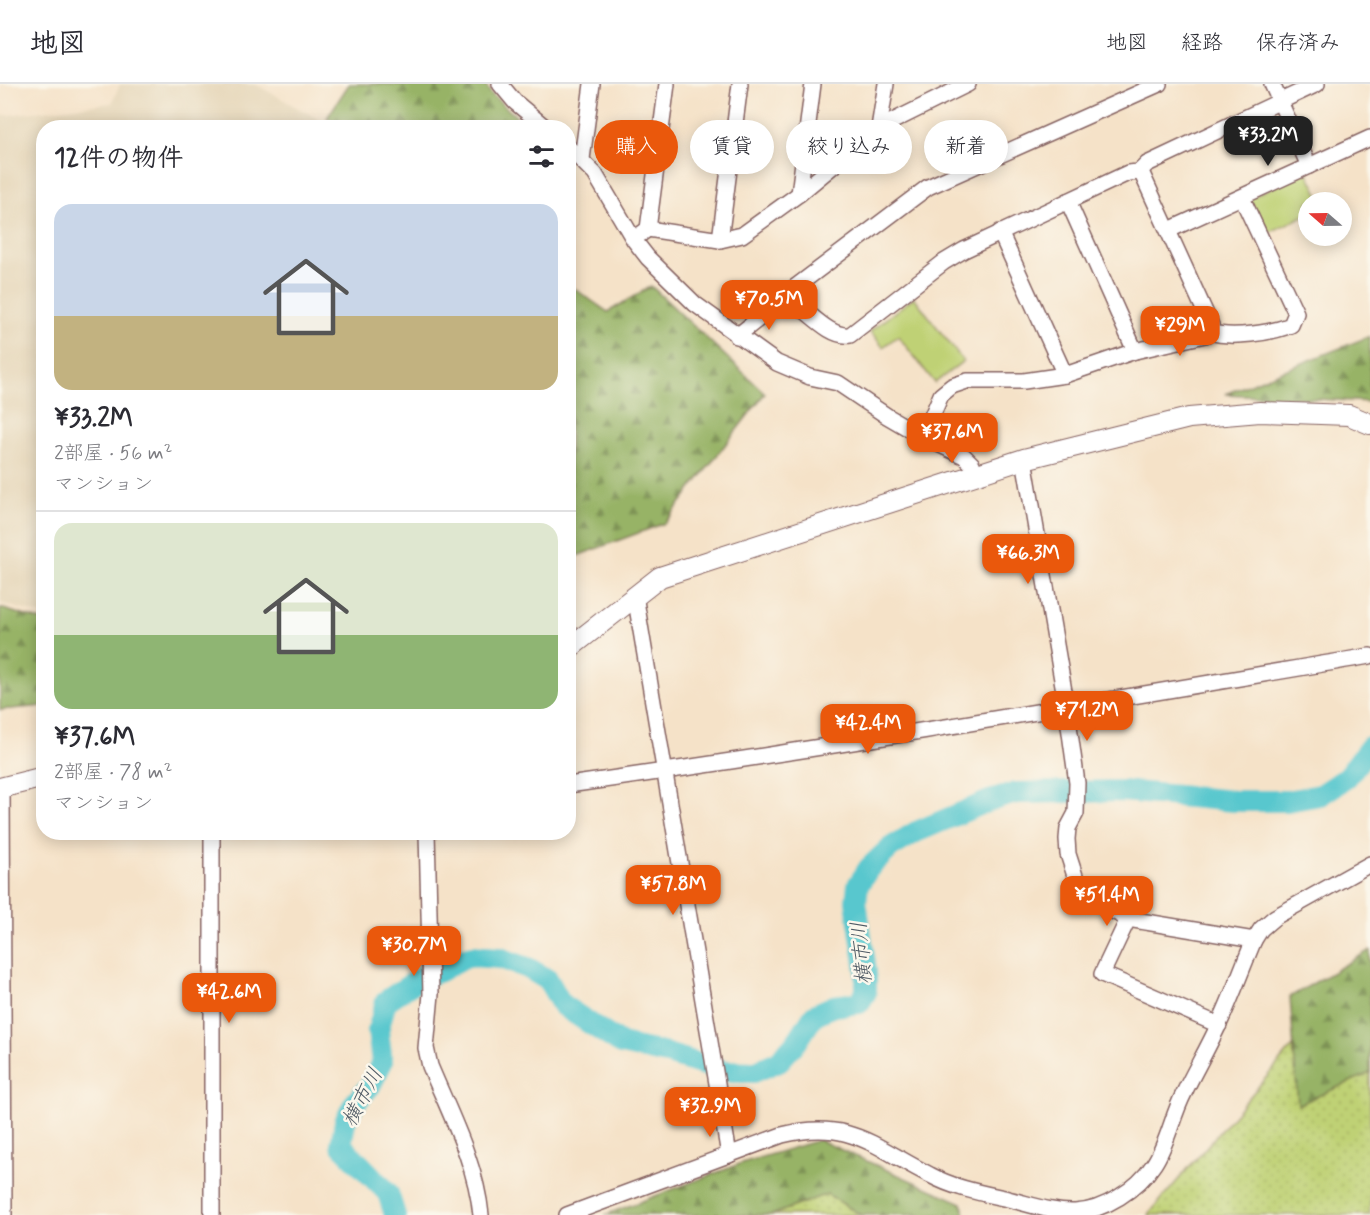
<!DOCTYPE html>
<html lang="ja">
<meta charset="utf-8">
<style>
body{margin:0;font-family:Mynerve,"Klee One",sans-serif;background:#f2f2f3;color:#2b2b33;height:100vh;display:flex;flex-direction:column;font-size:22px;white-space:nowrap}
*{box-sizing:border-box;margin:0}
p{font-size:20px;color:#7c7c81}
.icon{flex:none;width:33px;height:33px;fill:none;stroke:currentColor;stroke-width:2;stroke-linecap:round;stroke-linejoin:round}
.map{position:relative;flex:1;overflow:hidden}
.drawer{position:absolute;left:36px;top:36px;width:540px;height:720px;display:flex;flex-direction:column;background:#fff;border-radius:24px;box-shadow:0 3px 15px #0003}
.drawer>*{flex:none}
.top-card{position:absolute;left:594px;top:36px;width:570px;height:54px;display:flex;gap:12px}
.needle{width:39px;rotate:290deg}
.fabs{position:absolute;left:1298px;top:108px;display:grid;gap:12px}
.fabs a{display:grid;place-items:center;width:54px;height:54px;border-radius:50%;background:#fff;box-shadow:0 3px 15px #0003;font-size:30px}
.price{position:absolute;translate:-50% -51px;padding:0 14px;border-radius:12px;background:#ea580c;color:#fff;font-size:20px;line-height:39px;filter:drop-shadow(0 2px 3px #0008)}
.price::after{content:'';position:absolute;left:50%;top:36px;width:18px;height:14px;margin-left:-9px;background:inherit;clip-path:polygon(0 0,100% 0,50% 100%)}
.price.selected{background:#222;color:#fff}
ul{padding:0;list-style:none}
li{display:grid;align-content:center;gap:12px;height:318px;padding:0 18px}
li+li{border-top:2px solid #e1e1e2}
li span{display:grid;place-items:center;height:186px;border-radius:18px;color:#555}
li>.icon{margin-inline-start:auto}
span .icon{width:108px;height:108px;fill:#fffc;stroke-width:1}
li b{font-size:26px}
h2{display:flex;justify-content:space-between;align-items:center;height:72px;padding:0 18px;font-size:26px}
.chip{padding:0 21px;border-radius:27px;background:#fff;box-shadow:0 3px 15px #0003;font-size:21px;line-height:54px}
.chip.selected{background:#ea580c;color:#fff}
header{display:flex;align-items:center;gap:36px;box-sizing:border-box;height:84px;padding:0 30px;background:#fff;border-bottom:2px solid #e1e1e2}
header strong{font-size:28px}
nav{display:flex;gap:33px;margin-inline-start:auto;font-size:21px}
.map>svg:first-child{display:block}
.built{fill:#e5d5b7}
.grass{fill:url(#grass-dots);stroke:#847850;stroke-width:1.5}
.forest{fill:url(#forest-firs);stroke:#706948;stroke-width:1.5}
.park{fill:#bfd174;stroke:#847850;stroke-width:1.5}
.lines{fill:none;stroke-linecap:round;stroke-linejoin:round}
.river{stroke:#59c7ce;stroke-width:22}
.minor-casing{stroke:#866362;stroke-width:18}
.tertiary-casing{stroke:#866362;stroke-width:22}
.minor{stroke:#fff;stroke-width:15}
.tertiary{stroke:#fff;stroke-width:20}
.labels{text-anchor:middle;stroke-width:5;stroke-linejoin:round;paint-order:stroke}
.water-label{font-size:21px;font-style:italic;fill:#4f5a64;stroke:#fbf7ec}
</style>
<header>
<strong>地図</strong>
<nav><a>地図</a><a>経路</a><a>保存済み</a></nav>
</header>
<div class="map">
<svg width="1370" height="1131" viewBox="0 0 1370 1131">
<defs>
<pattern id="grass-dots" width="8" height="8" patternUnits="userSpaceOnUse" patternTransform="scale(1.5)"><rect width="8" height="8" fill="#bfd174"/><path d="M2 2h.1M6 6h.1" fill="none" stroke="#a6b365" stroke-width="1.8" stroke-linecap="round"/></pattern>
<pattern id="forest-firs" width="22" height="20" patternUnits="userSpaceOnUse" patternTransform="scale(1.5)"><rect width="22" height="20" fill="#97b366"/><path d="M5 1l3.5 6h-7zM16 11l3.5 6h-7z" fill="#7d9154"/></pattern>
</defs>
<rect width="100%" height="100%" fill="#fbf7ec"/>
<filter id="ink" filterUnits="userSpaceOnUse"><feTurbulence type="fractalNoise" baseFrequency=".0167" numOctaves="2"/><feDisplacementMap in="SourceGraphic" scale="12" xChannelSelector="R" yChannelSelector="G"/><feConvolveMatrix kernelMatrix="1 2 1 2 8 2 1 2 1" color-interpolation-filters="sRGB"/></filter>
<filter id="wash" filterUnits="userSpaceOnUse"><feTurbulence type="fractalNoise" baseFrequency=".008" numOctaves="4" result="noise"/><feDisplacementMap in="SourceGraphic" scale="24" xChannelSelector="R" yChannelSelector="G"/><feGaussianBlur stdDeviation="1.35" result="paint"/><feColorMatrix in="noise" values="0 0 0 0 0 0 0 0 0 0 0 0 0 0 0 0 0 1.4 0 .05"/><feComposite in="paint" operator="in"/></filter>
<g filter="url(#wash)">
<rect width="100%" height="100%" fill="#f5e2c8"/>
<polygon class="built" points="120,0 255,0 332,43 44,44 43,531 0,519 0,32 112,19"/>
<g class="grass">
<polygon points="1370,950 1370,1131 1148,1131 1300,954"/>
<polygon points="828,1097 883,1131 738,1131"/>
</g>
<g class="forest">
<polygon points="349,0 485,0 491,10 528,43 344,43 327,34"/>
<polygon points="569,201 608,228 651,202 765,309 665,439 569,475"/>
<polygon points="1370,252 1370,318 1225,310"/>
<polygon points="0,524 43,537 43,622 0,626"/>
<polygon points="1370,866 1370,989 1298,1021 1290,913"/>
<polygon points="819,1056 962,1119 965,1131 861,1131 827,1110 772,1131 605,1131 745,1078"/>
</g>
<g class="park">
<polygon points="1307,87 1322,118 1308,118 1308,130 1266,150 1249,114"/>
<polygon points="914,213 963,277 935,299 898,252 883,263 870,247"/>
</g>
<g class="lines">
<polyline class="river" points="395,1131 388,1109 341,1061 345,1038 354,1020 370,1002 382,978 378,947 386,917 422,893 440,887 461,875 472,872 500,874 528,884 548,896 562,921 621,960 667,970 724,987 754,988 779,977 798,956 814,931 834,922 859,919 866,908 866,887 856,817 858,801 869,784 890,764 916,748 989,717 1016,709 1122,707 1234,717 1287,717 1320,711 1346,694 1370,663"/>
</g>
</g>
<g filter="url(#ink)">
<g class="lines">
<g class="minor-casing">
<g id="minor">
<polyline points="500,0 515,18 546,44"/>
<polyline points="1272,0 1309,82"/>
<polyline points="879,44 886,0"/>
<polyline points="568,63 595,90 634,156 648,174 695,220 777,279 810,293 838,299 887,332 923,353 964,372 972,380 977,391"/>
<polyline points="582,75 592,0"/>
<polyline points="1139,88 1143,92 1211,241 1210,248"/>
<polyline points="799,110 813,0"/>
<polyline points="1068,117 1135,267"/>
<polyline points="648,145 720,156 740,0"/>
<polyline points="1169,146 1370,54"/>
<polyline points="1000,148 1065,291"/>
<polyline points="641,150 648,145 667,0"/>
<polyline points="720,156 742,151 799,110 879,44 968,0"/>
<polyline points="789,215 794,204 928,103 1159,0"/>
<path d="M737,252L782,216L789,215C807,225 829,254 850,251L944,178L964,166L1128,89L1139,88L1147,80L1317,0"/>
<path d="M923,353L941,311L952,302L967,297H1024L1065,291L1135,267L1205,251L1210,248C1231,255 1271,249 1291,241L1296,229L1242,114"/>
<polyline points="1024,375 1065,613 1077,699 1076,729 1068,744 1067,755 1068,770 1077,798 1096,818 1128,835 1254,856"/>
<polyline points="635,511 729,1071"/>
<path d="M568,701C836,663 1103,617 1370,572"/>
<polyline points="2,704 4,1131"/>
<path d="M427,748L431,910L426,964L430,982C450,1030 476,1079 481,1131"/>
<polyline points="1128,835 1102,890 1219,941"/>
<polyline points="212,1131 212,748"/>
<path d="M567,1131L782,1051C850,1034 874,1063 930,1091C954,1104 981,1109 1008,1115C1029,1120 1053,1129 1075,1128C1104,1127 1138,1105 1154,1080C1168,1059 1172,1032 1184,1009C1195,986 1208,964 1219,940C1232,913 1242,884 1254,856L1261,845L1275,833L1370,780"/>
</g>
</g>
<g class="tertiary-casing">
<g id="tertiary">
<polyline points="568,565 660,493 1024,375 1189,334 1260,328 1349,331 1370,340"/>
<polyline points="0,704 44,693"/>
</g>
</g>
<use href="#minor" class="minor"/>
<use href="#tertiary" class="tertiary"/>
</g>
</g>
<g class="labels">
<g class="water-label">
<text transform="translate(861 869) rotate(-95)" y="7">横市川</text>
<text transform="translate(362 1013) rotate(-62)" y="7">横市川</text>
</g>
</g>
</svg>
<div class="fabs">
<a><svg class="needle" viewBox="-14 -14 28 28"><path d="M0-13l5 13h-10z" fill="#e53935"/><path d="M0 13l5-13h-10z" fill="#7c7c81"/></svg></a>
</div>
<b class="price selected" style="left:1268px;top:83px">¥33.2M</b>
<b class="price" style="left:769px;top:247px">¥70.5M</b>
<b class="price" style="left:1180px;top:273px">¥29M</b>
<b class="price" style="left:952px;top:380px">¥37.6M</b>
<b class="price" style="left:1028px;top:501px">¥66.3M</b>
<b class="price" style="left:1087px;top:658px">¥71.2M</b>
<b class="price" style="left:868px;top:671px">¥42.4M</b>
<b class="price" style="left:673px;top:832px">¥57.8M</b>
<b class="price" style="left:1107px;top:843px">¥51.4M</b>
<b class="price" style="left:414px;top:893px">¥30.7M</b>
<b class="price" style="left:229px;top:940px">¥42.6M</b>
<b class="price" style="left:710px;top:1054px">¥32.9M</b>
<div class="top-card">
<a class="chip selected">購入</a>
<a class="chip">賃貸</a>
<a class="chip">絞り込み</a>
<a class="chip">新着</a>
</div>
<section class="drawer">
<h2>12件の物件<svg class="icon" aria-label="filters" viewBox="0 0 24 24"><path d="M4 7h16M4 17h16"/><circle cx="9" cy="7" r="2"/><circle cx="15" cy="17" r="2"/></svg></h2>
<ul>
<li><span style="background:linear-gradient(#c9d6e8 60%,#c2b280 0)"><svg class="icon" aria-label="home" viewBox="0 0 24 24"><path d="M3 11l9-7 9 7M6 9v11h12V9"/></svg></span><div><b>¥33.2M</b><p>2部屋 · 56 m²</p><p>マンション</p></div></li>
<li><span style="background:linear-gradient(#dfe7d0 60%,#8fb573 0)"><svg class="icon" aria-label="home" viewBox="0 0 24 24"><path d="M3 11l9-7 9 7M6 9v11h12V9"/></svg></span><div><b>¥37.6M</b><p>2部屋 · 78 m²</p><p>マンション</p></div></li>
</ul>
</section>
</div>
